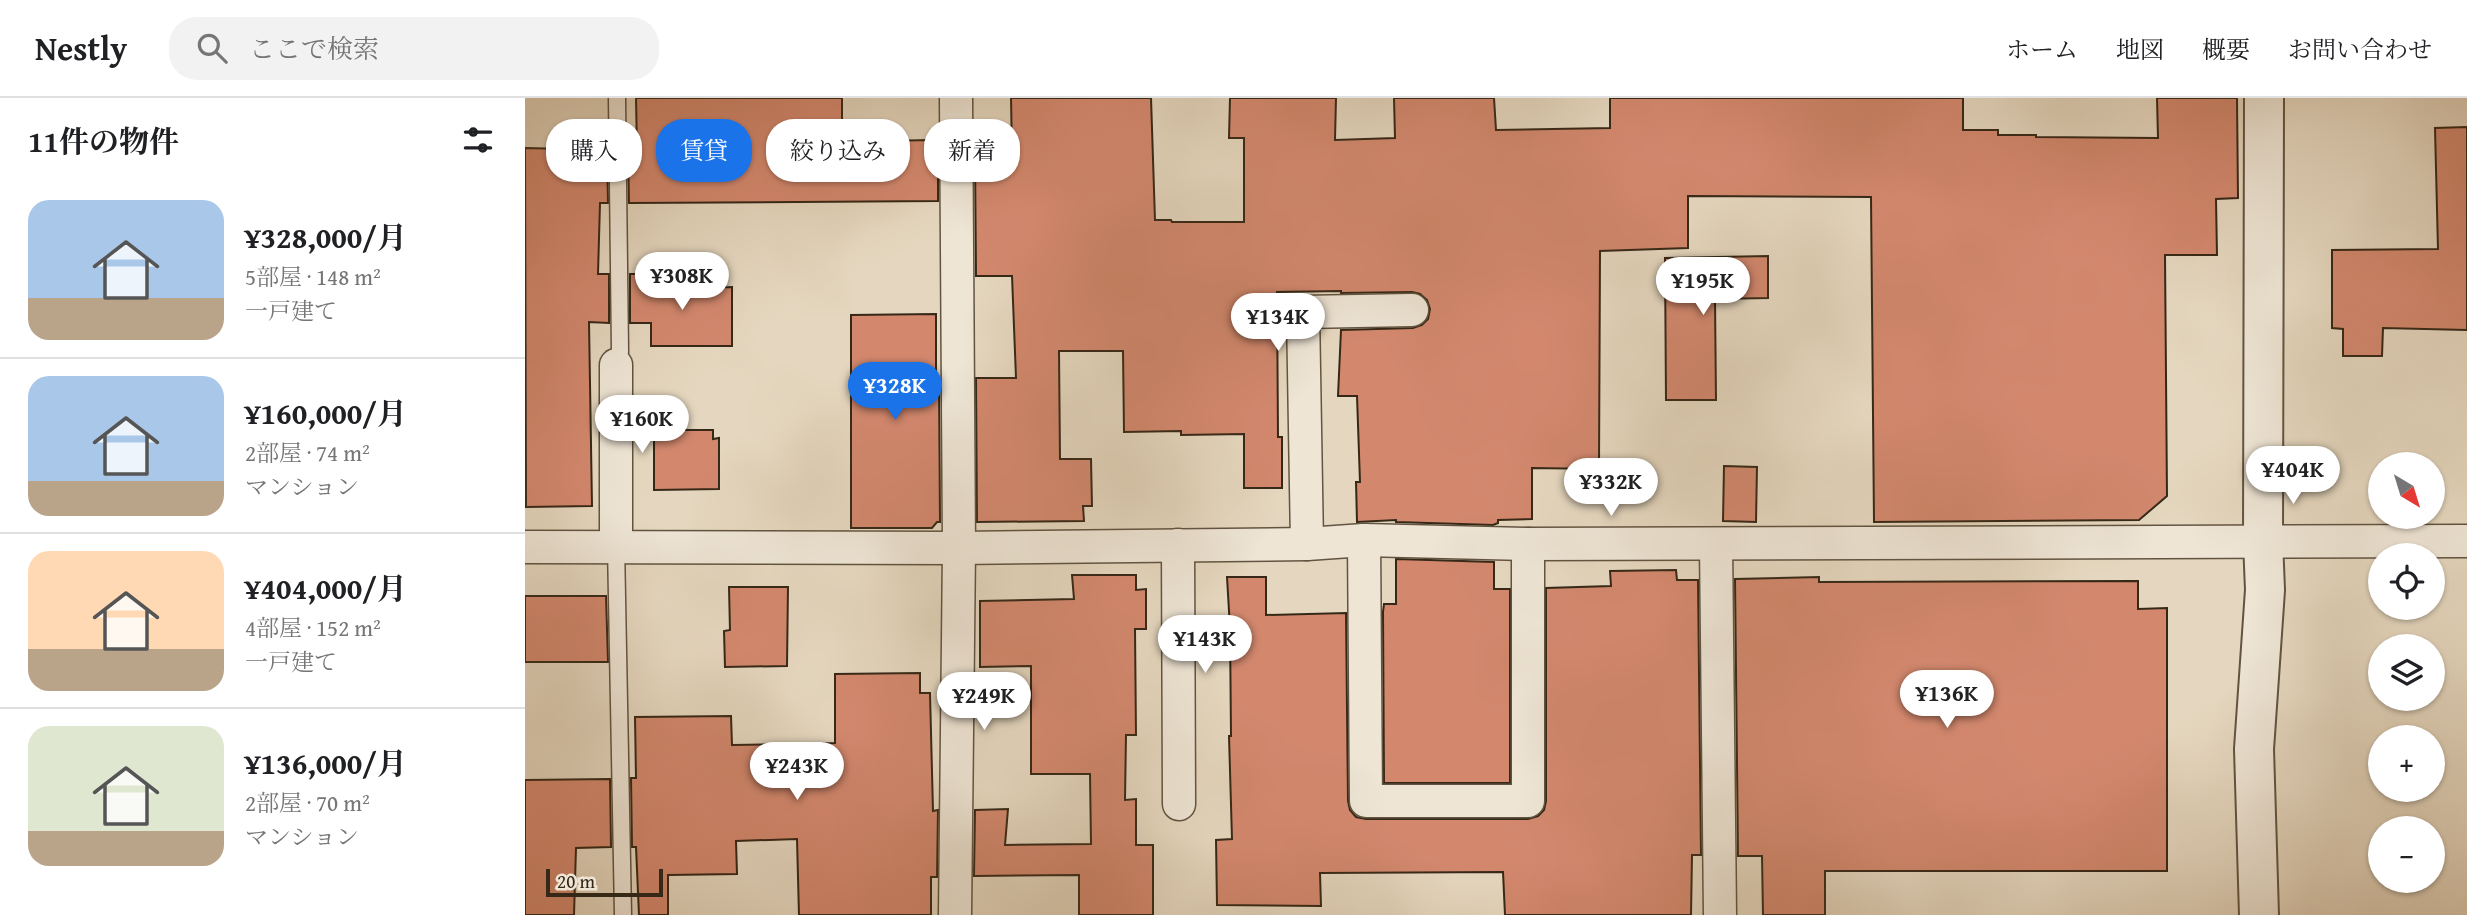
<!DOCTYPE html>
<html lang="ja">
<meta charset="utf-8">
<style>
body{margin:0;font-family:"Gentium Book Plus","Noto Serif JP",serif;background:#f2f2f2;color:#202124;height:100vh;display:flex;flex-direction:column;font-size:26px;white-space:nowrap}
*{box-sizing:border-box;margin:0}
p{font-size:23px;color:#757577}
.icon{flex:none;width:38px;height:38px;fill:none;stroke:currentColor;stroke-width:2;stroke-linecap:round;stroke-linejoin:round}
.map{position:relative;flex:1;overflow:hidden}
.details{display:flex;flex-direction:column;background:#fff;width:525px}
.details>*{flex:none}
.guide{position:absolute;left:21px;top:21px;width:665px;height:63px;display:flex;gap:14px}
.needle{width:46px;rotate:142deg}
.controls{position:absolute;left:1843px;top:354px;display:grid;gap:14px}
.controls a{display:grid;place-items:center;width:77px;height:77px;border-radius:50%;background:#fff;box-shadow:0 2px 5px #0004;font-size:35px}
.scale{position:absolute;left:21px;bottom:18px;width:117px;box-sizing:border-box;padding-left:7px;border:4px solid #362817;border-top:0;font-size:19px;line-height:24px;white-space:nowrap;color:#362817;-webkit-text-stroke:5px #eee5d5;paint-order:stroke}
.price{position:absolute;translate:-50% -60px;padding:0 16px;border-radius:24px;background:#fff;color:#222;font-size:23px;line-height:46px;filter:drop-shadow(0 2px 4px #0008)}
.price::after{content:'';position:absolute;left:50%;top:42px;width:21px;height:16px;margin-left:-10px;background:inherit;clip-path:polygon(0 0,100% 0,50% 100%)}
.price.selected{background:#1a73e8;color:#fff}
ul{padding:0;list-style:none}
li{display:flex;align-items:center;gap:21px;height:175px;padding:0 28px}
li+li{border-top:2px solid #e0e0e0}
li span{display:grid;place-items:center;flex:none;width:196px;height:140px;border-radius:21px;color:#555}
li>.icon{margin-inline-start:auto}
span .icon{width:84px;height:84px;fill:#fffc;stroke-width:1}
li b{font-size:30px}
h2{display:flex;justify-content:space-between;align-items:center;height:84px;padding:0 28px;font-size:30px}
.chip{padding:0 24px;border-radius:28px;background:#fff;box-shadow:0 2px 5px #0004;font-size:24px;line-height:63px}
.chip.selected{background:#1a73e8;color:#fff}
header{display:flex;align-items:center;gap:42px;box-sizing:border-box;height:98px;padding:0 35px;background:#fff;border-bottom:2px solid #e0e0e0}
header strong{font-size:33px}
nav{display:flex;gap:38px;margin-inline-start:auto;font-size:24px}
.search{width:490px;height:63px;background:#f2f2f2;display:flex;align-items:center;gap:18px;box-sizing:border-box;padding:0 24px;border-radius:28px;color:#757577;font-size:26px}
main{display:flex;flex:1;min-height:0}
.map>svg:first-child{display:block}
.building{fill:#d3886e;stroke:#362817;stroke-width:2}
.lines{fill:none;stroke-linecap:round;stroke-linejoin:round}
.service-casing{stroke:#625441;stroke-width:19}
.minor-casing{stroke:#625441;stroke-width:35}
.tertiary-casing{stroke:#625441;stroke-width:42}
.service{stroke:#eee5d5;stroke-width:16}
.minor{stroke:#eee5d5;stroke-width:32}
.tertiary{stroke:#eee5d5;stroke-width:38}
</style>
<header>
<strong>Nestly</strong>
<div class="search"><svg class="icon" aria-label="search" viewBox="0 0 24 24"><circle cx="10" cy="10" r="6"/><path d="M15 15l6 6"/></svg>ここで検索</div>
<nav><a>ホーム</a><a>地図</a><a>概要</a><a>お問い合わせ</a></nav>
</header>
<main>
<section class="details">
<h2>11件の物件<svg class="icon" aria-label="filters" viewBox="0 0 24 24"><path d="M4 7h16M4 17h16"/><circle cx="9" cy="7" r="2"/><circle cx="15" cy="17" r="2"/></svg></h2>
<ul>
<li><span style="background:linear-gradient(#a9c7e8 70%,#b9a48a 0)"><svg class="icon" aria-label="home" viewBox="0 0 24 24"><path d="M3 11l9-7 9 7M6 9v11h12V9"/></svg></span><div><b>¥328,000/月</b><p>5部屋 · 148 m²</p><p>一戸建て</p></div></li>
<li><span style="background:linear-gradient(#a9c7e8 75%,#b9a48a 0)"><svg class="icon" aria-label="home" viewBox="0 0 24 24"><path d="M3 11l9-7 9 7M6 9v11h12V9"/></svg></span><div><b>¥160,000/月</b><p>2部屋 · 74 m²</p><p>マンション</p></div></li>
<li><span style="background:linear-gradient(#ffd9b3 70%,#b9a48a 0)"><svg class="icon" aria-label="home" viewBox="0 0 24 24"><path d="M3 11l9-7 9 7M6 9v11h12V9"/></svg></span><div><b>¥404,000/月</b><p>4部屋 · 152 m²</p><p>一戸建て</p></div></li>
<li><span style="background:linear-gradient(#dfe7d0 75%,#b9a48a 0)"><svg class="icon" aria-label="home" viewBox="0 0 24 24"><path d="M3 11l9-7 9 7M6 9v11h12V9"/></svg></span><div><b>¥136,000/月</b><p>2部屋 · 70 m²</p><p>マンション</p></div></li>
</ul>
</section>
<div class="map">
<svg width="1942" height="817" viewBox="0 0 1942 817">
<rect width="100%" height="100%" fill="#e5d7bf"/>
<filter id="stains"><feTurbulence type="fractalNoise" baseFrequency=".00286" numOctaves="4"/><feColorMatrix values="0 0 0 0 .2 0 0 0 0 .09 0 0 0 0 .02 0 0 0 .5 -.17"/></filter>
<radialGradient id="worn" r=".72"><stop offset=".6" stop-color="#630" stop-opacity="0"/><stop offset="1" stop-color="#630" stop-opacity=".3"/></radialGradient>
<g class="building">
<polygon points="111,0 317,0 317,44 404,42 404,57 413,57 413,103 104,105 103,53 112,53"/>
<polygon points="486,0 626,0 630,122 646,122 647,124 719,124 719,40 704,40 705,0 811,0 810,42 870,40 869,0 969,0 971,32 1085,30 1085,0 1438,0 1438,32 1473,32 1473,37 1511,37 1511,39 1633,40 1632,0 1712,0 1713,100 1691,101 1692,157 1640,157 1642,398 1614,422 1349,424 1346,99 1163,98 1163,150 1075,153 1074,371 1007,370 1007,421 973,422 973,425 968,427 871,424 871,422 832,424 831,384 835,384 832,298 813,298 816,232 888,230 897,227 903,221 905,211 902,202 895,196 887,194 816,195 816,193 752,194 753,339 757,339 757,390 719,390 719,336 656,337 656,333 599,334 598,253 534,253 535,361 566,361 567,408 558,408 559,423 452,424 451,280 491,280 487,178 451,178 450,56 487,56"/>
<polygon points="1942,29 1942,232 1858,230 1857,258 1818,258 1818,231 1807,230 1807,152 1913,151 1910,30"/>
<polygon points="0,50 82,52 83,105 75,105 73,176 84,176 84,225 64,224 67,408 1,409"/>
<polygon points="1243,158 1243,200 1190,201 1191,302 1141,302 1140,160"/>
<polygon points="105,176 140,176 140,186 187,185 187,190 207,189 207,248 126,248 126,225 105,225"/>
<polygon points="411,216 411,280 414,280 415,424 412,424 407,430 326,430 326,217"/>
<polygon points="129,332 188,332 188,341 194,340 194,391 129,392"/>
<polygon points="1199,368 1232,369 1231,424 1198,423"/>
<polygon points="871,461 969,464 969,491 985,491 985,685 859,685 858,514 859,506 871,506"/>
<polygon points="1151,472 1152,482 1173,482 1176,757 1167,757 1166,817 980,817 978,774 795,775 796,808 692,807 691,742 707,741 704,638 706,638 705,530 702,479 741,479 741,517 821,515 823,703 825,712 831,719 841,721 1003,721 1013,718 1019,712 1021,703 1021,490 1086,488 1085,473"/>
<polygon points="547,477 611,477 611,492 621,491 621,531 610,531 611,637 601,637 600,702 611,701 611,747 628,747 628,817 554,817 554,777 449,778 450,712 483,711 480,747 566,746 565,676 506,676 506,568 455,569 455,503 549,501"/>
<polygon points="1294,479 1294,484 1613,483 1613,511 1642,510 1642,773 1300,773 1300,817 1238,817 1237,758 1213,758 1210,481"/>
<polygon points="204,489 263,489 262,568 200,569 199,533 205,532"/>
<polygon points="0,498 81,498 83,564 0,564"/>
<polygon points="395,575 395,595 405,595 408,713 413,712 412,779 406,779 406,817 274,817 272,741 211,743 212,776 143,777 143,817 114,817 111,749 107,749 106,680 111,680 110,619 206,618 207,647 310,645 310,576"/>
<polygon points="85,681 86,749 51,750 49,817 0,817 0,682"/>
</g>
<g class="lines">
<g class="service-casing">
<g id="service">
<polyline points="91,267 95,254 92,0"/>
<polyline points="91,447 98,817"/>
</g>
</g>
<g class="minor-casing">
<g id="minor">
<polyline points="91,267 91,447"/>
<polyline points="839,442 841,703 1003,703 1003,446"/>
<polyline points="782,446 778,214 887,212"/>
<polyline points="1191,446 1195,817"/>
<polyline points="653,447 654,706"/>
<polyline points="0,449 434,450 782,446 839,442 1003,446 1942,443"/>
<polyline points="430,817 434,450 431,0"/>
</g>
</g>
<g class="tertiary-casing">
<polyline id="tertiary" points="1734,817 1729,651 1740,492 1738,443 1739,0"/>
</g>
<use href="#service" class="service"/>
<use href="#minor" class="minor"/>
<use href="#tertiary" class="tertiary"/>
</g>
<rect width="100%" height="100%" filter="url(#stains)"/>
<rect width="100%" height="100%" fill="url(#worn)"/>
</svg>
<div class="controls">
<a><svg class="needle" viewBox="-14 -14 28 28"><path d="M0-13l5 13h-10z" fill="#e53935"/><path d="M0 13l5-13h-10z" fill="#757577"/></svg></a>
<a><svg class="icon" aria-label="locate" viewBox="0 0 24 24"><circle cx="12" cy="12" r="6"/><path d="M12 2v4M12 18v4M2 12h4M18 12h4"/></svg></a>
<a><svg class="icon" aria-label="layers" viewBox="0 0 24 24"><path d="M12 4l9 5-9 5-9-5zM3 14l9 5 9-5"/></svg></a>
<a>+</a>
<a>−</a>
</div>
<div class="scale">20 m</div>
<b class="price" style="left:157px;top:214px">¥308K</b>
<b class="price" style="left:1178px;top:219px">¥195K</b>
<b class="price" style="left:753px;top:255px">¥134K</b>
<b class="price selected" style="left:370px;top:324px">¥328K</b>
<b class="price" style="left:117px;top:357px">¥160K</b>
<b class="price" style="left:1768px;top:408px">¥404K</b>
<b class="price" style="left:1086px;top:420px">¥332K</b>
<b class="price" style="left:680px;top:577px">¥143K</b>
<b class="price" style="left:1422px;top:632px">¥136K</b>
<b class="price" style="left:459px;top:634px">¥249K</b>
<b class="price" style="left:272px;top:704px">¥243K</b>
<div class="guide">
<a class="chip">購入</a>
<a class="chip selected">賃貸</a>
<a class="chip">絞り込み</a>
<a class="chip">新着</a>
</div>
</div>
</main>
